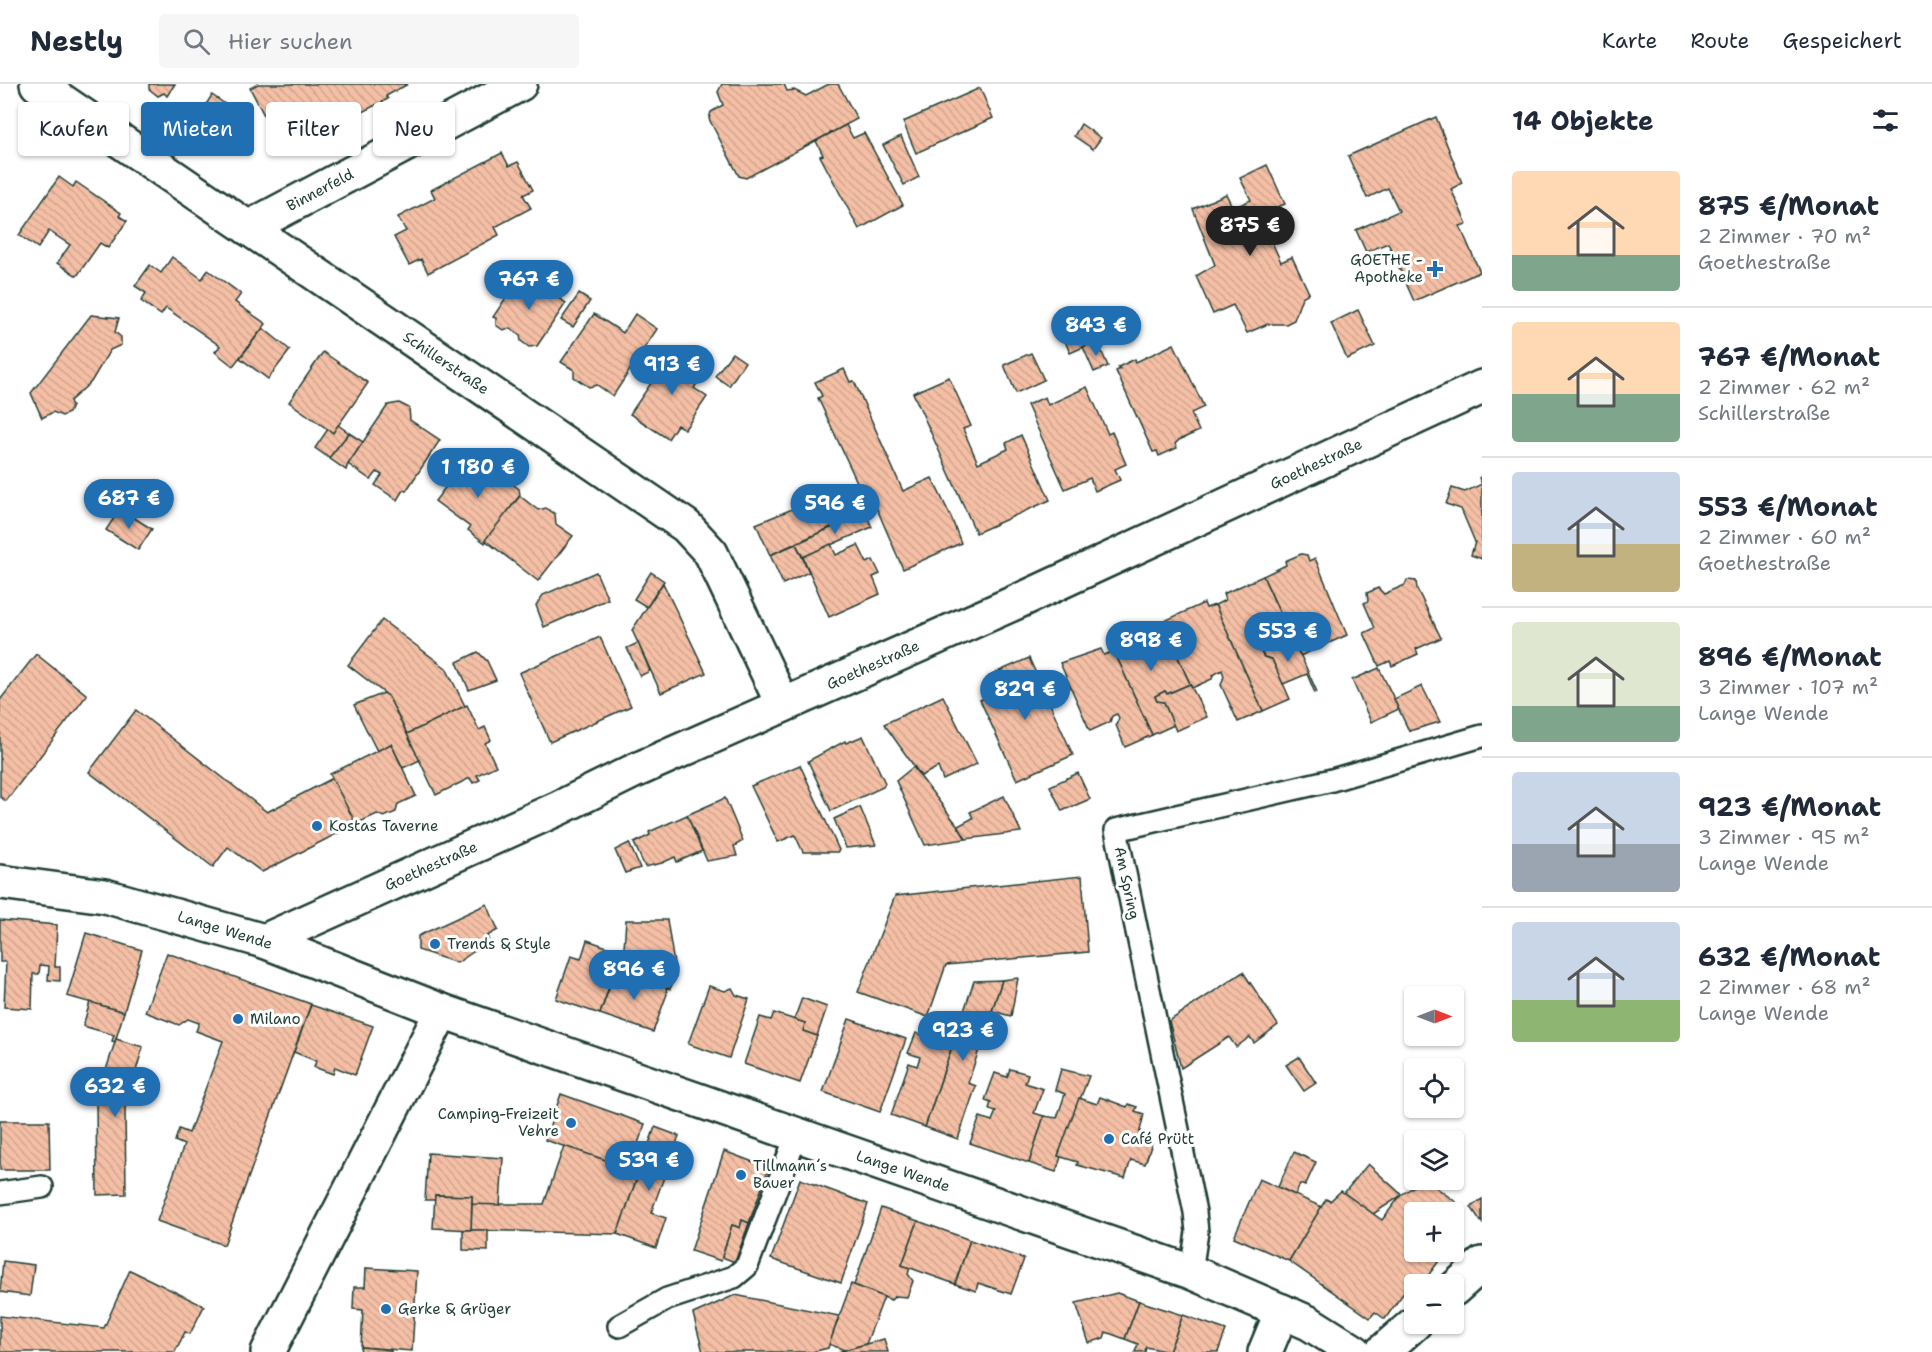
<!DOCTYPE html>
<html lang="de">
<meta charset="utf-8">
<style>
body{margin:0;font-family:"Shantell Sans",sans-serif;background:#f6f6f7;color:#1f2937;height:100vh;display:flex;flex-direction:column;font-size:22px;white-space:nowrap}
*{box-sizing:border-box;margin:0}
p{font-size:20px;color:#747a83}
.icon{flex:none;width:33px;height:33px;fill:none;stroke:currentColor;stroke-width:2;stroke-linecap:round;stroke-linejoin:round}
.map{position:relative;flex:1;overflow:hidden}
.panel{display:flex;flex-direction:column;background:#fff;width:450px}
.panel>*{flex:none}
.guide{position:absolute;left:18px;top:18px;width:570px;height:54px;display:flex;gap:12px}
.needle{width:39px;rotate:90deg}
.buttons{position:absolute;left:1404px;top:902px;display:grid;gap:12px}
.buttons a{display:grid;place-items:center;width:60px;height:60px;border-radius:6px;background:#fff;box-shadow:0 2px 4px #0004;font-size:30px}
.price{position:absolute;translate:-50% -51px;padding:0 14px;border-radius:21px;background:#1f6fb2;color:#fff;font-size:20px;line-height:39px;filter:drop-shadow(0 2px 3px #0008)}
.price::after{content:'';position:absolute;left:50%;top:36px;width:18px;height:14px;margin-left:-9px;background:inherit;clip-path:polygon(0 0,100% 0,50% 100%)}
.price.current{background:#222;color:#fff}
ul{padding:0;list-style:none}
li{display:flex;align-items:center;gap:18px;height:150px;padding:0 30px}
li+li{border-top:2px solid #e0e1e3}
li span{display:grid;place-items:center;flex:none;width:168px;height:120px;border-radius:6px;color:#555}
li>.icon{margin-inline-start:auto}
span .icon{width:72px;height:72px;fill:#fffc;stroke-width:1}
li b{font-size:26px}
h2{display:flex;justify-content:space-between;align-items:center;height:72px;padding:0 30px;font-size:26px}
.pill{padding:0 21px;border-radius:6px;background:#fff;box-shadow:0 2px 4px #0004;font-size:21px;line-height:54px}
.pill.current{background:#1f6fb2;color:#fff}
header{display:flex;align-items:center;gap:36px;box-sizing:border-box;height:84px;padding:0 30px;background:#fff;border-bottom:2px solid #e0e1e3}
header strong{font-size:28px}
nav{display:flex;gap:33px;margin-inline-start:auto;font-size:21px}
.search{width:420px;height:54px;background:#f6f6f7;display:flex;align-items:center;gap:15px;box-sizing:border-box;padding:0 21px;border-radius:6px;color:#747a83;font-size:22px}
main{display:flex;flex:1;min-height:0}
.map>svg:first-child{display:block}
.building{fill:url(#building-back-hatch);stroke:#1f3d34;stroke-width:1.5}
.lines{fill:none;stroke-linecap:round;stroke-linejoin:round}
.service-casing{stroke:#1f3d34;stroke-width:26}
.minor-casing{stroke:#1f3d34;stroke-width:38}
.tertiary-casing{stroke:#1f3d34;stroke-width:38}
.service{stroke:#fff;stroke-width:21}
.minor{stroke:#fff;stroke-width:33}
.tertiary{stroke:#fff;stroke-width:33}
.poi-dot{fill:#1f6fb2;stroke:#fff;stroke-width:2}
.labels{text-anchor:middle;stroke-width:6;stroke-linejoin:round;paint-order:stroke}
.street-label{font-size:15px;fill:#1f3d34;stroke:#fff}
.poi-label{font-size:15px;fill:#1f3d34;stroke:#fff;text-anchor:start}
</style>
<header>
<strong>Nestly</strong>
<div class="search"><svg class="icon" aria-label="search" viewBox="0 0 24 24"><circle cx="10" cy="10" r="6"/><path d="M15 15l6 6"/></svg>Hier suchen</div>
<nav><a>Karte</a><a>Route</a><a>Gespeichert</a></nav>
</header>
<main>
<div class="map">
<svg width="1482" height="1268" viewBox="0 0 1482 1268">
<defs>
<pattern id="building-back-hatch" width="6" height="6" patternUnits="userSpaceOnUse" patternTransform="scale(1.5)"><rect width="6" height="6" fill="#f4bfa5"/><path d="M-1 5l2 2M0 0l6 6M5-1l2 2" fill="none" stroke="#d1a58f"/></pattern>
</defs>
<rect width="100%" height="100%" fill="#fff"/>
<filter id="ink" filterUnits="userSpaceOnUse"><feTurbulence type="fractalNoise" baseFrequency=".0167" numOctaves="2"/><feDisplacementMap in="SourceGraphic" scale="12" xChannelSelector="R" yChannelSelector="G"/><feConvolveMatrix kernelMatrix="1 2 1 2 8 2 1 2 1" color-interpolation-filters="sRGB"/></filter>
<g filter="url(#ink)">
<g class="building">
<polygon points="149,0 175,0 167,12 164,9 158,12 149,5"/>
<polygon points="258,0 408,0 386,12 388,15 348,35 346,32 282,66 250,4"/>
<polygon points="722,0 784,0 787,7 794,6 806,12 829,0 838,0 857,35 746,94 739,92 709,35 711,28 723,21 718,8"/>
<polygon points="980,4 993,34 916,69 903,38"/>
<polygon points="212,11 238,29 212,67 187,50"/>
<polygon points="1436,33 1462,99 1451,105 1467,140 1460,142 1480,188 1414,217 1388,159 1366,168 1356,146 1399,127 1388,104 1367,114 1348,72"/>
<polygon points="1081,40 1101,54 1093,65 1074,52"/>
<polygon points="846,41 853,54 864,49 903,121 859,145 820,72 823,71 816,57"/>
<polygon points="901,52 919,93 904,101 883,61"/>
<polygon points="502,69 509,82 518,78 533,106 523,111 531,124 495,143 499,151 428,189 421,175 409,181 394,153 406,147 398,133 435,114 431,106"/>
<polygon points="1267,81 1285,120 1275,124 1286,147 1270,154 1281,178 1292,173 1309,209 1302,213 1294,236 1286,240 1268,240 1247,249 1233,221 1213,230 1196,192 1215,181 1193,125 1226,110 1233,124 1251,116 1240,94"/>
<polygon points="59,93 73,103 76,98 121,129 119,132 127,137 108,164 100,159 77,192 57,179 70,161 49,147 38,164 19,151"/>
<polygon points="172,173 202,195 208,186 241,210 235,218 266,240 233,282 215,268 220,262 166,224 161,231 141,217 146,209 135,202 150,181 161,189"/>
<polygon points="522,190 566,219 537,262 529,263 521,257 520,251 510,244 503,246 496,241 496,234 493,233"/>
<polygon points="579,210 590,217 573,243 561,236"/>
<polygon points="1358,226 1375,262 1347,275 1331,239"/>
<polygon points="1083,227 1097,257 1070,269 1058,240"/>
<polygon points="594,230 623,249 635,230 657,245 613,312 597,301 589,303 574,293 574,286 561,278"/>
<polygon points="91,231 119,234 115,248 121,253 121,261 110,266 91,298 70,317 72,322 69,329 62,332 53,328 42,334 31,309"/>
<polygon points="263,244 290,266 268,295 240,274"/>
<polygon points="1097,257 1108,282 1094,288 1083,263"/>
<polygon points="1174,260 1204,323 1191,329 1199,347 1179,356 1175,360 1177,364 1159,372 1157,367 1153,368 1116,287 1120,285 1118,283 1135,275 1136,278"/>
<polygon points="680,265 707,284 694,304 707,313 685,345 677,341 668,355 630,330 662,283 666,286"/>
<polygon points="323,268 368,299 333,349 289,318"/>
<polygon points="732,269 745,278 729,302 715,292"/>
<polygon points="1031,269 1044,296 1016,309 1004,281"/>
<polygon points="844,285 850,298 854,297 903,407 932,394 951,433 961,459 903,485 877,425 871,428 818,314 822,312 815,298"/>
<polygon points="949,293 971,342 963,345 978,379 1008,365 1006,359 1021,351 1050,416 976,449 913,309"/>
<polygon points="1087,303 1108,350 1112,348 1126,380 1115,385 1120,396 1095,407 1090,394 1065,405 1027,321 1045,313 1048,321"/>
<polygon points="399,319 409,324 410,336 440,356 406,407 403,406 397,416 375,401 382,391 377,388 371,396 348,380 388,321"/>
<polygon points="338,341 349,349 329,374 315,364 328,345 333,349"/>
<polygon points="349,349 363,358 348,380 346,386 329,374"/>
<polygon points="468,373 506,401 511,399 519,405 520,411 485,459 468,446 470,443 435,417"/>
<polygon points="1482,392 1482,475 1471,471 1475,458 1461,425 1446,420 1452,404 1465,408 1482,400 1479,394"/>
<polygon points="848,402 860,430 770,471 756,440"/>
<polygon points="520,412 538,426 546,424 555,430 556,440 573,452 538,497 485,456"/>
<polygon points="120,425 152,445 138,466 106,446"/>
<polygon points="865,428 872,443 803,473 796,460"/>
<polygon points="796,460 809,488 783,500 770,471"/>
<polygon points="831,460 836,471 858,461 867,479 873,476 880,490 873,493 880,510 829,533 803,473"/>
<polygon points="1301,470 1307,471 1309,477 1315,474 1347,551 1300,572 1263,492 1286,481 1285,477"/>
<polygon points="596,488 608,515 544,543 536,521 543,511"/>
<polygon points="651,488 664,497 647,523 634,515"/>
<polygon points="1263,492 1292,557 1261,568 1264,573 1272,575 1290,615 1263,627 1215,521 1225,516 1223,510"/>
<polygon points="1407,496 1416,497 1417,505 1441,554 1416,565 1418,570 1392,582 1390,577 1379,582 1364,549 1375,544 1364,519 1368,517 1367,509 1378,504 1384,510 1405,501"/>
<polygon points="663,499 706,589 661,609 632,546"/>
<polygon points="1204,519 1206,524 1215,521 1263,627 1238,638 1221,601 1224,592 1222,586 1213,591 1212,595 1192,604 1162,538"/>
<polygon points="382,536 446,584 465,622 407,650 388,612 348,581"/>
<polygon points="1162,538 1190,600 1167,610 1165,607 1155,612 1157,617 1164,618 1174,641 1152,651 1114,567 1119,565 1120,552 1127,548 1137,549"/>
<polygon points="600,553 631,622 550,658 519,589"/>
<polygon points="1292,557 1301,572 1317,608 1315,609 1307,590 1283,600 1272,575 1264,573 1261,568"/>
<polygon points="638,559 650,587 640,592 627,564"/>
<polygon points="1101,565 1104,571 1114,567 1152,651 1125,663 1116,641 1119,634 1117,630 1112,632 1110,638 1090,647 1060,579"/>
<polygon points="478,568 487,577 496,596 469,606 457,578"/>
<polygon points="36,570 87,611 6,717 0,713 0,616"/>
<polygon points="1029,574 1073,671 1017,696 980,616 1003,606 995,589"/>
<polygon points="1379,584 1399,625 1371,638 1352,596"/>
<polygon points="1190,600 1207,633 1176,647 1164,618 1157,617 1155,612 1165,607 1167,610"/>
<polygon points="1422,602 1440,638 1409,647 1394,615"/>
<polygon points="384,609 388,612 420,676 403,684 391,660 377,667 354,621"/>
<polygon points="943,612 977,680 943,696 938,683 921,692 884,640"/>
<polygon points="467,621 479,646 485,643 491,656 485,659 496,682 477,691 480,696 473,699 470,694 436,711 407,650"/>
<polygon points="136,626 267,728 333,694 356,740 262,788 228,763 213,783 89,688"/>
<polygon points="863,652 885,699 883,703 831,727 808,677 845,657 846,659"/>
<polygon points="391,660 416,712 398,720 396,728 384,733 377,730 356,740 330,690"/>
<polygon points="800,681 839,766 838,768 803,768 795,751 778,758 751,702"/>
<polygon points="913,683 958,742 966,755 925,761 896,697"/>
<polygon points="1078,689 1090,715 1062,727 1050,702"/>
<polygon points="1004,712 1021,748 966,755 958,742 973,734 970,728"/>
<polygon points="725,714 743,757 734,762 737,772 707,777 687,731"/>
<polygon points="860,723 876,761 846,764 834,735"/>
<polygon points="687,731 702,767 677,778 675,773 662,779 645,783 634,759 650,751 649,748"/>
<polygon points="629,759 640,784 625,789 615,766"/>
<polygon points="1082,792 1088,868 946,881 928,933 858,908 895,812"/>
<polygon points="487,820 498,846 487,852 489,857 457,879 418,866 418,852"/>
<polygon points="0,836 57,841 55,883 60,883 60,897 48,896 49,882 40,881 39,890 33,890 32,925 4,923 6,878 0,878"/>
<polygon points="626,836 667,836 676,892 670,905 616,885 624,864"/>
<polygon points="86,849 142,866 124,928 67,912"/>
<polygon points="587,856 610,864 599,896 610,900 600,930 556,915 571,872 581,875"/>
<polygon points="167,869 311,920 224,1161 157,1137 184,1061 175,1057 179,1045 189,1049 223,957 196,947 199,939 188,935 179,941 145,928"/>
<polygon points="616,885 666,903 667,910 653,948 600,930"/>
<polygon points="1243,888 1278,941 1254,959 1250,953 1236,963 1229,953 1181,984 1169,937"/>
<polygon points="1018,894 1011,932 992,927 1002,896"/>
<polygon points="1002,896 968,999 976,1002 958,1055 925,1043 974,897"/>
<polygon points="709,902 725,907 732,904 736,911 749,915 729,974 688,960"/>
<polygon points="802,914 827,923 817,952 803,947 805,939 794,936"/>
<polygon points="90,918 124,928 115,958 112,957 114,951 83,942"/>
<polygon points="311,921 373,942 355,991 335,983 333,990 314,983 316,977 294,968"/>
<polygon points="774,929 805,939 803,947 817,952 800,999 744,980 760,933 771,936"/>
<polygon points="849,935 906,955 880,1028 823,1008"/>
<polygon points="916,949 952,962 925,1043 891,1031 909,979 917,982 920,973 908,969"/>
<polygon points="116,955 143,963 125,1024 126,1110 97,1111 96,1017"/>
<polygon points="1299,973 1316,999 1304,1007 1286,981"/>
<polygon points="1010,985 1028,990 1025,999 1043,1005 1034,1029 1044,1032 1029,1079 970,1059 980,1033 992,1037 996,1027 989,1025 991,1018 985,1016 995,989 1007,993"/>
<polygon points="1061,985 1089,992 1058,1072 1061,1073 1056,1088 1029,1079 1044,1032 1057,1034 1065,1010 1055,1006"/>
<polygon points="561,1010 645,1040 632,1076 625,1074 623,1082 545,1056"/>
<polygon points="1100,1013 1127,1023 1128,1020 1137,1023 1135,1027 1144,1030 1138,1055 1152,1059 1145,1080 1131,1076 1125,1094 1077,1081 1078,1078 1058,1072 1079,1014 1097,1020"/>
<polygon points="0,1037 49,1037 50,1086 0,1086"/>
<polygon points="655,1043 679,1052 651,1129 666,1134 656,1164 617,1150"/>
<polygon points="564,1062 623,1082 625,1074 641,1082 617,1150 471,1146 472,1120 544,1120"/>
<polygon points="724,1067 769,1084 749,1139 742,1136 740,1144 732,1141 721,1177 691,1167"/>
<polygon points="1294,1068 1316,1078 1305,1102 1300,1100 1295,1111 1278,1103"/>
<polygon points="428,1069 503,1074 500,1121 472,1120 472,1112 435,1111 435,1116 425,1116"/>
<polygon points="1368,1080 1402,1111 1373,1130 1344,1109"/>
<polygon points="800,1095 868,1120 841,1199 771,1175"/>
<polygon points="1259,1095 1322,1123 1289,1177 1234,1153"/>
<polygon points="1425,1095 1465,1125 1454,1141 1454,1128 1414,1128 1414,1167 1441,1167 1444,1170 1422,1200 1412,1197 1385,1235 1375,1228 1370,1234 1289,1177 1326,1115 1330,1117 1341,1107 1382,1136 1401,1111"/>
<polygon points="435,1111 472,1112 471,1146 433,1144"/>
<polygon points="1482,1115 1482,1139 1471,1123"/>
<polygon points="881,1124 918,1137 902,1181 910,1184 908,1190 913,1197 907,1213 895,1212 891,1216 854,1201"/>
<polygon points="742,1136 749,1139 735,1178 722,1173 732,1141 740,1144"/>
<polygon points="918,1137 970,1156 955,1200 902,1181"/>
<polygon points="463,1146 488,1146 488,1167 463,1166"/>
<polygon points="970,1156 1024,1175 1011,1210 978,1199 976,1207 955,1200"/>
<polygon points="3,1177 34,1181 30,1212 0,1208"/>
<polygon points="366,1184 417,1187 412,1267 361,1263 363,1226 353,1225 354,1203 365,1203"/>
<polygon points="130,1186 204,1222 190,1250 185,1248 175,1268 0,1268 0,1232 104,1244"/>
<polygon points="851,1200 884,1213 866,1260 844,1266 829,1260"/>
<polygon points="1117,1209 1139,1217 1125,1255 1106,1248 1104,1254 1089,1259 1076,1219"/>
<polygon points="735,1211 839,1232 828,1264 812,1268 703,1268 693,1230"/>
<polygon points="1139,1217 1183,1231 1169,1268 1146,1263 1145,1268 1135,1268 1138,1260 1125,1255"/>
<polygon points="1183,1231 1226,1246 1218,1268 1169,1268"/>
<polygon points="884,1255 888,1268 838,1268 866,1260"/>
<polygon points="361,1263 391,1266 391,1268 360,1268"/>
</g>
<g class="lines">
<g class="service-casing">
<g id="service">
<polyline points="0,1109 42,1103"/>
<polyline points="1191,1188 1197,1148 1195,1128 1116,746 1332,696 1482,652"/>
<polyline points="619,1242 667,1215 734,1193 747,1182 797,1050"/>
</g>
</g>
<g class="minor-casing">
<g id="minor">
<polyline points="37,0 686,442 711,469 783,621"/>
<polyline points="248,144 520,0"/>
<polyline points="264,857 442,927 1191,1188 1309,1239 1355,1268"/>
<polyline points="1454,1205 1482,1180"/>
<polyline points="268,1268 442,927"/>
<polyline points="1265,1268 1282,1227"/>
<polyline points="1382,1268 1415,1239"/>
</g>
</g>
<g class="tertiary-casing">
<polyline id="tertiary" points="0,798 105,812 264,857 559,724 632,688 1021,516 1482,303"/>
</g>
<use href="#service" class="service"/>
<use href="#minor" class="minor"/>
<use href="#tertiary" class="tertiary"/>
</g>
</g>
<g class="poi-dot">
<path d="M1432 176h6v6h6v6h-6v6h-6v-6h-6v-6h6z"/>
<circle cx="317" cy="742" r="6"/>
<circle cx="435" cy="860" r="6"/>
<circle cx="238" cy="935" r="6"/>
<circle cx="571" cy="1039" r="6"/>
<circle cx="1109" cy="1055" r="6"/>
<circle cx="741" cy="1091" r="6"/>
<circle cx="386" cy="1225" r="6"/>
</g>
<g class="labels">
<g class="street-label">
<text transform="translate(320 106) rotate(-28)" y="5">Binnerfeld</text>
<text transform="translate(446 279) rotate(34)" y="5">Schillerstraße</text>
<text transform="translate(1316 380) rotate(-25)" y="5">Goethestraße</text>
<text transform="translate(873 581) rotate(-24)" y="5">Goethestraße</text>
<text transform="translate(431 782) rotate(-24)" y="5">Goethestraße</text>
<text transform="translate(1127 799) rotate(78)" y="5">Am Spring</text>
<text transform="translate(225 846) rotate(17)" y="5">Lange Wende</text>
<text transform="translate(903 1087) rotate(19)" y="5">Lange Wende</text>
</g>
<g class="poi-label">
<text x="1423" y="181" text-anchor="end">GOETHE -<tspan x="1423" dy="17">Apotheke</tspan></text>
<text x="329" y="747">Kostas Taverne</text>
<text x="447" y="865">Trends &amp; Style</text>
<text x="250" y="940">Milano</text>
<text x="559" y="1035" text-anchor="end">Camping-Freizeit<tspan x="559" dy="17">Vehre</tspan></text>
<text x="1121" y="1060">Café Prütt</text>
<text x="753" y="1087">Tillmann´s<tspan x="753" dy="17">Bauer</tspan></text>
<text x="398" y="1230">Gerke &amp; Grüger</text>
</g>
</g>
</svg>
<div class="buttons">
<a><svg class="needle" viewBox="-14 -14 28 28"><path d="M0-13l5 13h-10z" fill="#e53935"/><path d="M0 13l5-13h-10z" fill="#747a83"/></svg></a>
<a><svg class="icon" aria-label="locate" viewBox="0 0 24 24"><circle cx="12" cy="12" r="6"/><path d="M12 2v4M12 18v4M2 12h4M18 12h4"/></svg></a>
<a><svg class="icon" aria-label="layers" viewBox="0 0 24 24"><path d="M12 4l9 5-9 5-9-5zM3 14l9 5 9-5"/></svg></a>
<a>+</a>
<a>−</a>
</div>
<b class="price current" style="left:1250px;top:173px">875 €</b>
<b class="price" style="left:529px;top:227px">767 €</b>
<b class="price" style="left:1096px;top:273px">843 €</b>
<b class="price" style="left:672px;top:312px">913 €</b>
<b class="price" style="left:478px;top:415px">1 180 €</b>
<b class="price" style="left:129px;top:446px">687 €</b>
<b class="price" style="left:835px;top:451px">596 €</b>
<b class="price" style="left:1288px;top:579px">553 €</b>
<b class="price" style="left:1151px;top:588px">898 €</b>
<b class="price" style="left:1025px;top:637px">829 €</b>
<b class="price" style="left:634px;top:917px">896 €</b>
<b class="price" style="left:963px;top:978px">923 €</b>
<b class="price" style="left:115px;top:1034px">632 €</b>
<b class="price" style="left:649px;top:1108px">539 €</b>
<div class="guide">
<a class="pill">Kaufen</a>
<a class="pill current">Mieten</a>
<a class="pill">Filter</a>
<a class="pill">Neu</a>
</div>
</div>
<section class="panel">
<h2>14 Objekte<svg class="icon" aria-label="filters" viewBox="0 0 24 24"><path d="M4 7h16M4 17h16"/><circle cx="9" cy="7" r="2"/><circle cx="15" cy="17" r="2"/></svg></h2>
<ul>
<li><span style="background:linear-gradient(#ffd9b3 70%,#7fa58c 0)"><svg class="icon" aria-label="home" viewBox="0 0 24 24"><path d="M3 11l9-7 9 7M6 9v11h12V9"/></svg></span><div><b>875 €/Monat</b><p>2 Zimmer · 70 m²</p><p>Goethestraße</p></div></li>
<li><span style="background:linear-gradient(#ffd9b3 60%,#7fa58c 0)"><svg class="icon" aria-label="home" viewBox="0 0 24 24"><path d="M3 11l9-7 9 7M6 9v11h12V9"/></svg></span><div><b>767 €/Monat</b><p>2 Zimmer · 62 m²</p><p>Schillerstraße</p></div></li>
<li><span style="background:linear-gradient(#c9d6e8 60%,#c2b280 0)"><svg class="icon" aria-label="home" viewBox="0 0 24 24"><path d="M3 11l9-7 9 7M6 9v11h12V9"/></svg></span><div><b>553 €/Monat</b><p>2 Zimmer · 60 m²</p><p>Goethestraße</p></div></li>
<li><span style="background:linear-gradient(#dfe7d0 70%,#7fa58c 0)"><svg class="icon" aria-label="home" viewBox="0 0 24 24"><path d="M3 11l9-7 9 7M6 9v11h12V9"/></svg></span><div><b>896 €/Monat</b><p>3 Zimmer · 107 m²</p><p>Lange Wende</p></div></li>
<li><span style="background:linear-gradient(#c9d6e8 60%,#9aa5b1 0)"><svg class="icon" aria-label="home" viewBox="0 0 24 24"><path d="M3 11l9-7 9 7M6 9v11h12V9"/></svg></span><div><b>923 €/Monat</b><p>3 Zimmer · 95 m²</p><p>Lange Wende</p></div></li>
<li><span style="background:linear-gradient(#c9d6e8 65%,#8fb573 0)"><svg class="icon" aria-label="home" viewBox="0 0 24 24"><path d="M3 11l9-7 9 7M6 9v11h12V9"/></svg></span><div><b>632 €/Monat</b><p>2 Zimmer · 68 m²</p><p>Lange Wende</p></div></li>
</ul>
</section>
</main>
